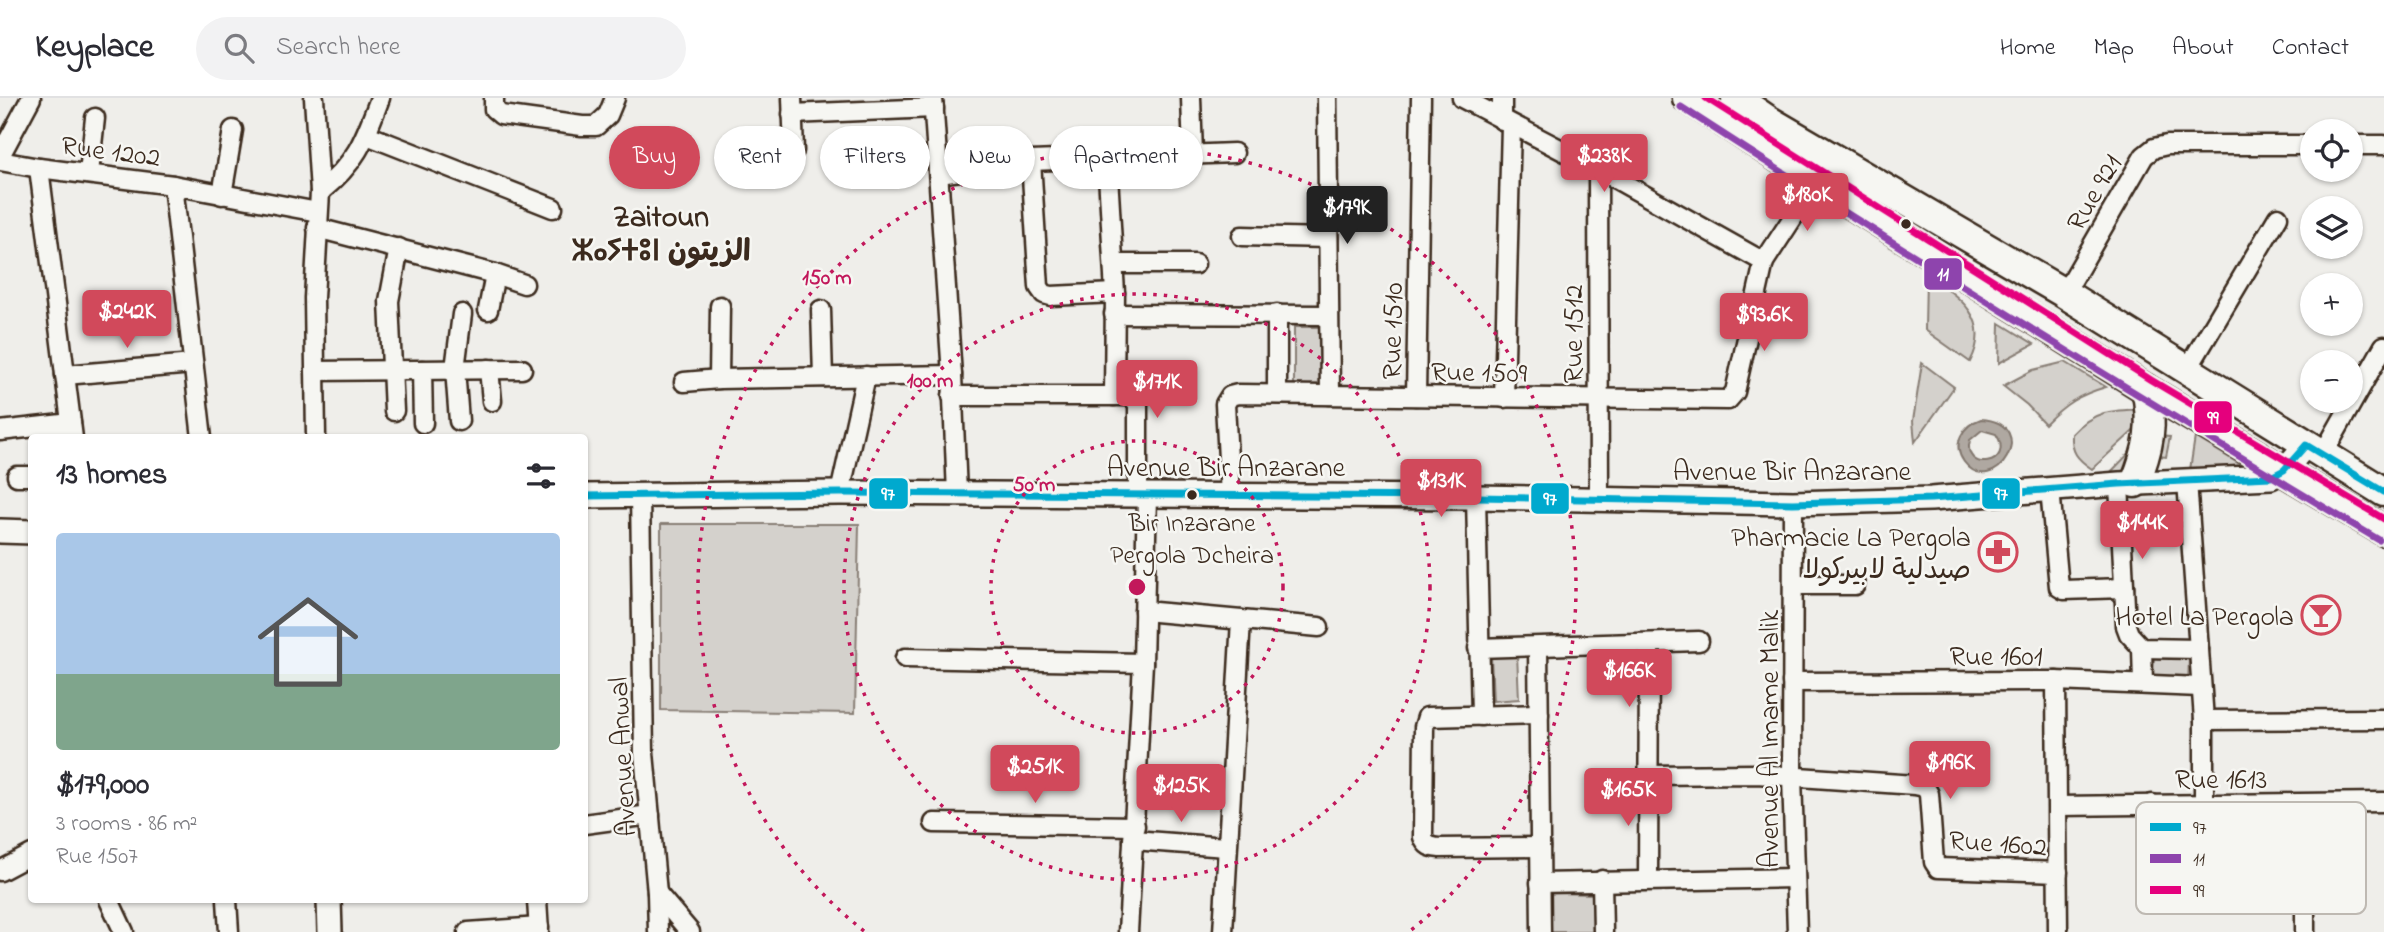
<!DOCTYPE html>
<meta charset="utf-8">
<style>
body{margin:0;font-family:"Indie Flower","Playpen Sans Arabic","Noto Sans Tifinagh",sans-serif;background:#f2f2f3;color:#2b2b33;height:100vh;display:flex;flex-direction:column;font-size:26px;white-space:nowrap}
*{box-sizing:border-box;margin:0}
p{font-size:23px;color:#7c7c81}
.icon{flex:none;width:38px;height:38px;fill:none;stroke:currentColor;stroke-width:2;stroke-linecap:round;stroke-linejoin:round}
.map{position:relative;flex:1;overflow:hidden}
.sheet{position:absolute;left:28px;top:336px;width:560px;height:469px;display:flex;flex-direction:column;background:#fff;border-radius:7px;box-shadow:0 2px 5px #0004}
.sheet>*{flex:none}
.hud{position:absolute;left:609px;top:28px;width:665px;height:63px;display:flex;gap:14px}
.controls{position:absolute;left:2300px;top:21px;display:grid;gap:14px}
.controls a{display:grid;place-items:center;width:63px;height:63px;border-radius:50%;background:#fff;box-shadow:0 2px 5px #0004;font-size:35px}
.price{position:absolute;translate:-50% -60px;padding:0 16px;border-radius:7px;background:#d1495b;color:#fff;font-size:23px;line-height:46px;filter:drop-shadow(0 2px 4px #0008)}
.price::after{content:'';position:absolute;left:50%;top:42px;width:21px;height:16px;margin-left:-10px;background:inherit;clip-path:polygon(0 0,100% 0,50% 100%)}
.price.active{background:#222;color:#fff}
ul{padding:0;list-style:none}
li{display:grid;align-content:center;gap:14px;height:371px;padding:0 28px}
li span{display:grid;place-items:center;height:217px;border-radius:7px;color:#555}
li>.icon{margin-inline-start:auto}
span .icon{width:126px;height:126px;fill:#fffc;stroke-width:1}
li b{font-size:30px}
h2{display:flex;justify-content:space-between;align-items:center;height:84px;padding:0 28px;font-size:30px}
.tag{padding:0 24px;border-radius:32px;background:#fff;box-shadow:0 2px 5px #0004;font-size:24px;line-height:63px}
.tag.active{background:#d1495b;color:#fff}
header{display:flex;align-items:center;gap:42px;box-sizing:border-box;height:98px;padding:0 35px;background:#fff;border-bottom:2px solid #e1e1e2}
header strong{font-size:33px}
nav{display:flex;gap:38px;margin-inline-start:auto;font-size:24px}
.search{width:490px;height:63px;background:#f2f2f3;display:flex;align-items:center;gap:18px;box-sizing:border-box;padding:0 24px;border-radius:38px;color:#7c7c81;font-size:26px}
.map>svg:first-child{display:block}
.green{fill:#d4d1cc;stroke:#887e75;stroke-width:2}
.water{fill:#afa8a1;stroke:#81766d;stroke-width:2;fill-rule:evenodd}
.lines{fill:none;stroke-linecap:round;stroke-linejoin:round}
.minor-casing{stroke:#3b2a1e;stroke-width:23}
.tertiary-casing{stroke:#3b2a1e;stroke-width:28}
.primary-casing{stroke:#3b2a1e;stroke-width:33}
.minor{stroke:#f6f6f2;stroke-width:18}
.tertiary{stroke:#f6f6f2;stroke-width:23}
.primary{stroke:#f6f6f2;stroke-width:28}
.bus-1-casing{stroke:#f6f6f2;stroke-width:12}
.bus-2-casing{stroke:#f6f6f2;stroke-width:12}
.bus-3-casing{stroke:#f6f6f2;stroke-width:12}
.bus-1{stroke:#00a9ce;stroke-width:7}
.bus-2{stroke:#8e44ad;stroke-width:7}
.bus-3{stroke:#e5007d;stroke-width:7}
.ring{fill:none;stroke:#c2185b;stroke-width:3.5;stroke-dasharray:3.5 7}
.bus-dot{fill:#3b2a1e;stroke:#f6f6f2;stroke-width:2.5}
.labels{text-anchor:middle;stroke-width:5;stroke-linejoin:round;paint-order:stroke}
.bus-label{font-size:26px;fill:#3b2a1e;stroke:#f6f6f2}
.street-label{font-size:28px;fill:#3b2a1e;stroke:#f6f6f2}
.poi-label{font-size:28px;fill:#3b2a1e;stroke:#f6f6f2;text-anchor:end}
.neighbourhood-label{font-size:30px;font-weight:bold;fill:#3b2a1e;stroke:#f6f6f2}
.key{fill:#f6f6f2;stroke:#beb9b2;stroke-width:2}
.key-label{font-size:19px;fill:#3b2a1e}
.centre{fill:#c2185b;stroke:#f6f6f2;stroke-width:3.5}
.ring-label{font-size:21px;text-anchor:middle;font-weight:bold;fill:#c2185b;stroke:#f6f6f2;stroke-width:5;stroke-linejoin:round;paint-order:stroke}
.line-badge{stroke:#f6f6f2;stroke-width:2.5}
.badge-label{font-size:19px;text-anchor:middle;font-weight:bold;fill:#fff}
</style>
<header>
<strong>Keyplace</strong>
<div class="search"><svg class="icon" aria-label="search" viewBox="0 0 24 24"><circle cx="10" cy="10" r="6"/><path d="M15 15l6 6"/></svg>Search here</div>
<nav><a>Home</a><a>Map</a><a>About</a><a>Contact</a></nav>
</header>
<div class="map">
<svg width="2384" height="834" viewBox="0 0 2384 834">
<rect width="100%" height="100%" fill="#efeeea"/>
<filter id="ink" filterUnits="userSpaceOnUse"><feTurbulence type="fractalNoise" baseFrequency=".0143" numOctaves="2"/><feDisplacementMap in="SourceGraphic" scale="14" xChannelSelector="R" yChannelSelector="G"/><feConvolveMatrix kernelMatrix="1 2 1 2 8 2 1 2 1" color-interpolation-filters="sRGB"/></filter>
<g filter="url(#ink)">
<g class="green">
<path d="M1926,177C1960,199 1993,221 1970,264L1925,232Z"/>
<polygon points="2000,225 2034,246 1999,265"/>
<polygon points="1294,229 1323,229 1323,291 1294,290"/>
<path d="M2065,264L2106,289C2078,297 2065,306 2045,326L2027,307L2003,288L2033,272Z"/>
<polygon points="1922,265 1954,289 1915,344 1913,323"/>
<path d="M2147,311L2143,324L2092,371C2077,361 2071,354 2072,336C2095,311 2115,312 2147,311Z"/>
<polygon points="2157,338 2170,339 2166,359 2159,358 2103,382 2138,346"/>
<polygon points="2195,339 2269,384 2188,385"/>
<polygon points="661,426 859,426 855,615 661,612"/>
<polygon points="1517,556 1519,601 1493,603 1491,558"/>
<polygon points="2154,559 2189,561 2188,584 2153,583"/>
<polygon points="1551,795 1595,796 1594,834 1550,834"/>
</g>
<path class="water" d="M1981,321C2043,325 1994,404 1964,364C1951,346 1963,327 1981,321ZM1982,332L1996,336C2017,368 1961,376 1970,342Z"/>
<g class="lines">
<g class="minor-casing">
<g id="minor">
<polyline points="314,0 320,94 314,200 316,340"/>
<polyline points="494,0 494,11 501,17 582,28 596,28 608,17 615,0"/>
<polyline points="792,0 794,53"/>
<polyline points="933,0 952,277 957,396"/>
<polyline points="1191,0 1193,56"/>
<polyline points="1327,0 1330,297"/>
<polyline points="1462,0 1598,71 1764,164"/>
<polyline points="1502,0 1502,22"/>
<polyline points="792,16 934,10"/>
<polyline points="367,37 553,110"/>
<polyline points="2350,47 2384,47"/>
<polyline points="0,58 31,0"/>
<polyline points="1107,60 1115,195 1114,298"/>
<polyline points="0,63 39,70 173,87 318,114"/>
<polyline points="1031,63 1039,189 1044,196 1051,198 1115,195"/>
<polyline points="39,70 73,340"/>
<polyline points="1598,71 1599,402"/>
<polyline points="89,75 95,20"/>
<polyline points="939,76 1031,63 1234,55"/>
<polyline points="173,87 202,340"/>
<path d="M320,94C357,64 364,43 380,0"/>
<polyline points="222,97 233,32"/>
<polyline points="317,130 495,176 524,186"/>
<polyline points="1242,138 1328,140"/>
<polyline points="1114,166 1195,166"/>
<polyline points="2062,194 2073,181 2144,58 2154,50 2167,47 2312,47"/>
<polyline points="488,212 495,176"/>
<polyline points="821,212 823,279"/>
<polyline points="1114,216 1327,217"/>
<polyline points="489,271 492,303"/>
<polyline points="422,272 423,325"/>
<polyline points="2187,272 2278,119"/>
<polyline points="315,273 522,271"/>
<polyline points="65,277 193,266"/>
<polyline points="719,281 720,208"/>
<polyline points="684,284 719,281 952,277"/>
<polyline points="1277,296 1277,216"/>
<polyline points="952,298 1130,298 1138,305 1138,397"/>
<polyline points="1416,298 1421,0"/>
<polyline points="1504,300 1511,27"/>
<polyline points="394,313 389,203 399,150"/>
<polyline points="459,323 455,271 462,216"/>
<polyline points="0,333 71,325"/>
<polyline points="2323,356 2384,248"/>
<polyline points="17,378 32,378"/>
<polyline points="2187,383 2204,622 2204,707"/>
<polyline points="2119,386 2126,528 2129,536 2142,550 2199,551"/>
<polyline points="2050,391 2059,489 2064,492 2124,490"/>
<polyline points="840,395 866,278"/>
<polyline points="640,396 644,655 657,795 658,834"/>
<polyline points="1230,398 1225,306 1230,298 1238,296 1728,302 1735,294 1764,164 1816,84"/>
<polyline points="1476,399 1481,618"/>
<polyline points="1793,405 1792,678 1797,834"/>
<polyline points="1795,487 1855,487"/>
<polyline points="1144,513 1319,529"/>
<polyline points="1538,549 1541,834"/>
<polyline points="1478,550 1699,543"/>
<polyline points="2142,550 2143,586"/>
<polyline points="905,560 1143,565"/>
<polyline points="2056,583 2058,834"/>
<polyline points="1792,584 2056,583 2200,589"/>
<path d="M1539,616L1427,619L1424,629L1423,739C1426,749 1432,749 1440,750L1540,749"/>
<polyline points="2204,622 2384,621"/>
<polyline points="1647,677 1757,676 1915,687 1925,689 1929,696 1934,764 1938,770 2058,774"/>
<polyline points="2058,708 2384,704"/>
<polyline points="934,725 1135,728"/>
<polyline points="584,726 650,717"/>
<polyline points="1133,742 1226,749"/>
<polyline points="0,773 32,756"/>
<polyline points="1602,782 1603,834"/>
<polyline points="1648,782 1649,546"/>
<polyline points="1540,785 1795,780"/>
<polyline points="2153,790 2298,789 2305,798 2305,834"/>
<polyline points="657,795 690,834"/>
<polyline points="109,802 124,834"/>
<polyline points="227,802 229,834"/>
<polyline points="537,802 539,834"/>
<polyline points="2152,803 2152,706"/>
<polyline points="468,834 539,829"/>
<polyline points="1128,834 1143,565 1147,397"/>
<polyline points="1223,834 1241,522"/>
</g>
</g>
<g class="tertiary-casing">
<g id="tertiary">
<polyline points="584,398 840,395 1138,397 1476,399 1793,405 1931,401 2119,386 2271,379 2284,372 2306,347"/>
<polyline points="0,433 32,434"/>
<polyline points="329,802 330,834"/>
</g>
</g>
<g class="primary-casing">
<g id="primary">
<polyline points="1687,0 1816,84 2146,291 2384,433"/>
<polyline points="1736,0 1768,22 2062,194 2384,394"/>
<path d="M2135,385C2149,351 2154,327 2146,291"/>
</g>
</g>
<use href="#minor" class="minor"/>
<use href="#tertiary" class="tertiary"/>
<use href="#primary" class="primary"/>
<g class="bus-1-casing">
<polyline id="bus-1" points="584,398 840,395 1476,399 1793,405 1931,401 2119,386 2271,379 2284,372 2306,347 2384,394"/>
</g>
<g class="bus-2-casing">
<path id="bus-2" d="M1681,9C1911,158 2144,302 2379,442"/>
</g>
<g class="bus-3-casing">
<polyline id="bus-3" points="1706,0 2151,282 2384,421"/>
</g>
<use href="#bus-1" class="bus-1"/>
<use href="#bus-2" class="bus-2"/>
<use href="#bus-3" class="bus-3"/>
</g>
</g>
<g class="ring">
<circle cx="1137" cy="489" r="146"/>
<circle cx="1137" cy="489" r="293"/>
<path d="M864 833A439 439 0 1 1 1410 833"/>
</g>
<defs>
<g id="pharmacy-ring" transform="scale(2.0125)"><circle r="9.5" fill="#f6f6f2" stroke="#d1495b" stroke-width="1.5"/><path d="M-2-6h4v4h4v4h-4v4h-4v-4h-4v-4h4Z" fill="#d1495b"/></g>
<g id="bar-ring" transform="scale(2.0125)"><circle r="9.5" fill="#f6f6f2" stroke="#d1495b" stroke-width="1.5"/><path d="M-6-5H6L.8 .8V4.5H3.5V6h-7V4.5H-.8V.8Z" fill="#d1495b"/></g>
</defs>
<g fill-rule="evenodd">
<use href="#pharmacy-ring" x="1998" y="454"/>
<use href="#bar-ring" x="2321" y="517"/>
</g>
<g class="bus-dot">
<circle cx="1906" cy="126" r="6"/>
<circle cx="1192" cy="397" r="6"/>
</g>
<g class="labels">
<g class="bus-label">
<text x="1192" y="433">Bir Inzarane<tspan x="1192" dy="32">Pergola Dcheira</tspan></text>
</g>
<g class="street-label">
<text transform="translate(111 52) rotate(7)" y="10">Rue 1202</text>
<text transform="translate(2093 94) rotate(-60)" y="10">Rue 921</text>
<text transform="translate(1391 233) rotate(-89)" y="10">Rue 1510</text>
<text transform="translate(1572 236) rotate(-90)" y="10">Rue 1512</text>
<text transform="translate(1479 273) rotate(1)" y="10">Rue 1509</text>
<text x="1226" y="378">Avenue Bir Anzarane</text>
<text x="1792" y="382">Avenue Bir Anzarane</text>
<text x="1996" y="567">Rue 1601</text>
<text transform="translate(1768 641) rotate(-90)" y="10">Avenue Al Imame Malik</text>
<text transform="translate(621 659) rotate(-93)" y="10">Avenue Anwal</text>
<text x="2221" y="690">Rue 1613</text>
<text transform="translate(1998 744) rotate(4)" y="10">Rue 1602</text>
</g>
<g class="poi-label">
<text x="1971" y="448">Pharmacie La Pergola<tspan x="1971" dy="32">صيدلية لابيركولا</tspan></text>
<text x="2294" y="527">Hotel La Pergola</text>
</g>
<g class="neighbourhood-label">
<text x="661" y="128">Zaitoun<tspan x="661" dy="34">ⵣⴰⵢⵜⵓⵏ الزيتون</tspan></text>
</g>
</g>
<rect x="2136" y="704" width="230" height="112" rx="10" class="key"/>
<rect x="2150" y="725" width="31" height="8" fill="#00a9ce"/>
<rect x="2150" y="756" width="31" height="9" fill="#8e44ad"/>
<rect x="2150" y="788" width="31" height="8" fill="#e5007d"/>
<g class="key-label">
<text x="2193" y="736">97</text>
<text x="2193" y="767">11</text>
<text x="2193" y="799">99</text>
</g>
<circle cx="1137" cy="489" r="10" class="centre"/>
<g class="ring-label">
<text x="827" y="186">150 m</text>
<text x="930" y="289">100 m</text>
<text x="1034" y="393">50 m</text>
</g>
<g class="line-badge">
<rect x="1923" y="159" width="40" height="34" rx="7" fill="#8e44ad"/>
<rect x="2193" y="302" width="40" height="34" rx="7" fill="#e5007d"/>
<rect x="868" y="379" width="41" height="33" rx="7" fill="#00a9ce"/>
<rect x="1981" y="379" width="40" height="33" rx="7" fill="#00a9ce"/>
<rect x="1530" y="384" width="40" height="33" rx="7" fill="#00a9ce"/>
</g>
<g class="badge-label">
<text x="1943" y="182">11</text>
<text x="2213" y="326">99</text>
<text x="888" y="402">97</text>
<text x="2001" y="402">97</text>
<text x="1550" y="407">97</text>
</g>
</svg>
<div class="controls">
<a><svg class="icon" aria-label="locate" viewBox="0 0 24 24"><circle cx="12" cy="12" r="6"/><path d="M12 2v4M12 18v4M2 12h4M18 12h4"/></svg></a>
<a><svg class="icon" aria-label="layers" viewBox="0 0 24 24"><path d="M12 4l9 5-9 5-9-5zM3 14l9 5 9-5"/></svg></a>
<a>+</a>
<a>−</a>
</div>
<b class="price" style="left:1604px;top:96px">$238K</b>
<b class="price" style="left:1807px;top:135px">$180K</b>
<b class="price active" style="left:1347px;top:148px">$179K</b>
<b class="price" style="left:127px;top:252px">$242K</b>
<b class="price" style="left:1764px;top:255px">$93.6K</b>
<b class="price" style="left:1157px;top:322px">$171K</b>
<b class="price" style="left:1441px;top:421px">$131K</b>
<b class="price" style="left:2142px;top:463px">$144K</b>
<b class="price" style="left:1629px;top:611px">$166K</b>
<b class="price" style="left:1950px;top:703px">$196K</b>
<b class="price" style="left:1035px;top:707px">$251K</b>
<b class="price" style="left:1181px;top:726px">$125K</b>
<b class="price" style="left:1628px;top:730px">$165K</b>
<div class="hud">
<a class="tag active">Buy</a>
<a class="tag">Rent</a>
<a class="tag">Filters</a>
<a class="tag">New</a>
<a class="tag">Apartment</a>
</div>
<section class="sheet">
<h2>13 homes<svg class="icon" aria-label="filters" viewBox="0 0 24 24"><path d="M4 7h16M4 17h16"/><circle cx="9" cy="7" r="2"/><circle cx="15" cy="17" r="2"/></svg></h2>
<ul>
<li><span style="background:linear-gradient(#a9c7e8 65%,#7fa58c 0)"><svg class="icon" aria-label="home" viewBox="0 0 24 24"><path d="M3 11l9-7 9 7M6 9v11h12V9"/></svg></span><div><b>$179,000</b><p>3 rooms · 86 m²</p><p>Rue 1507</p></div></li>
</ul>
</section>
</div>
